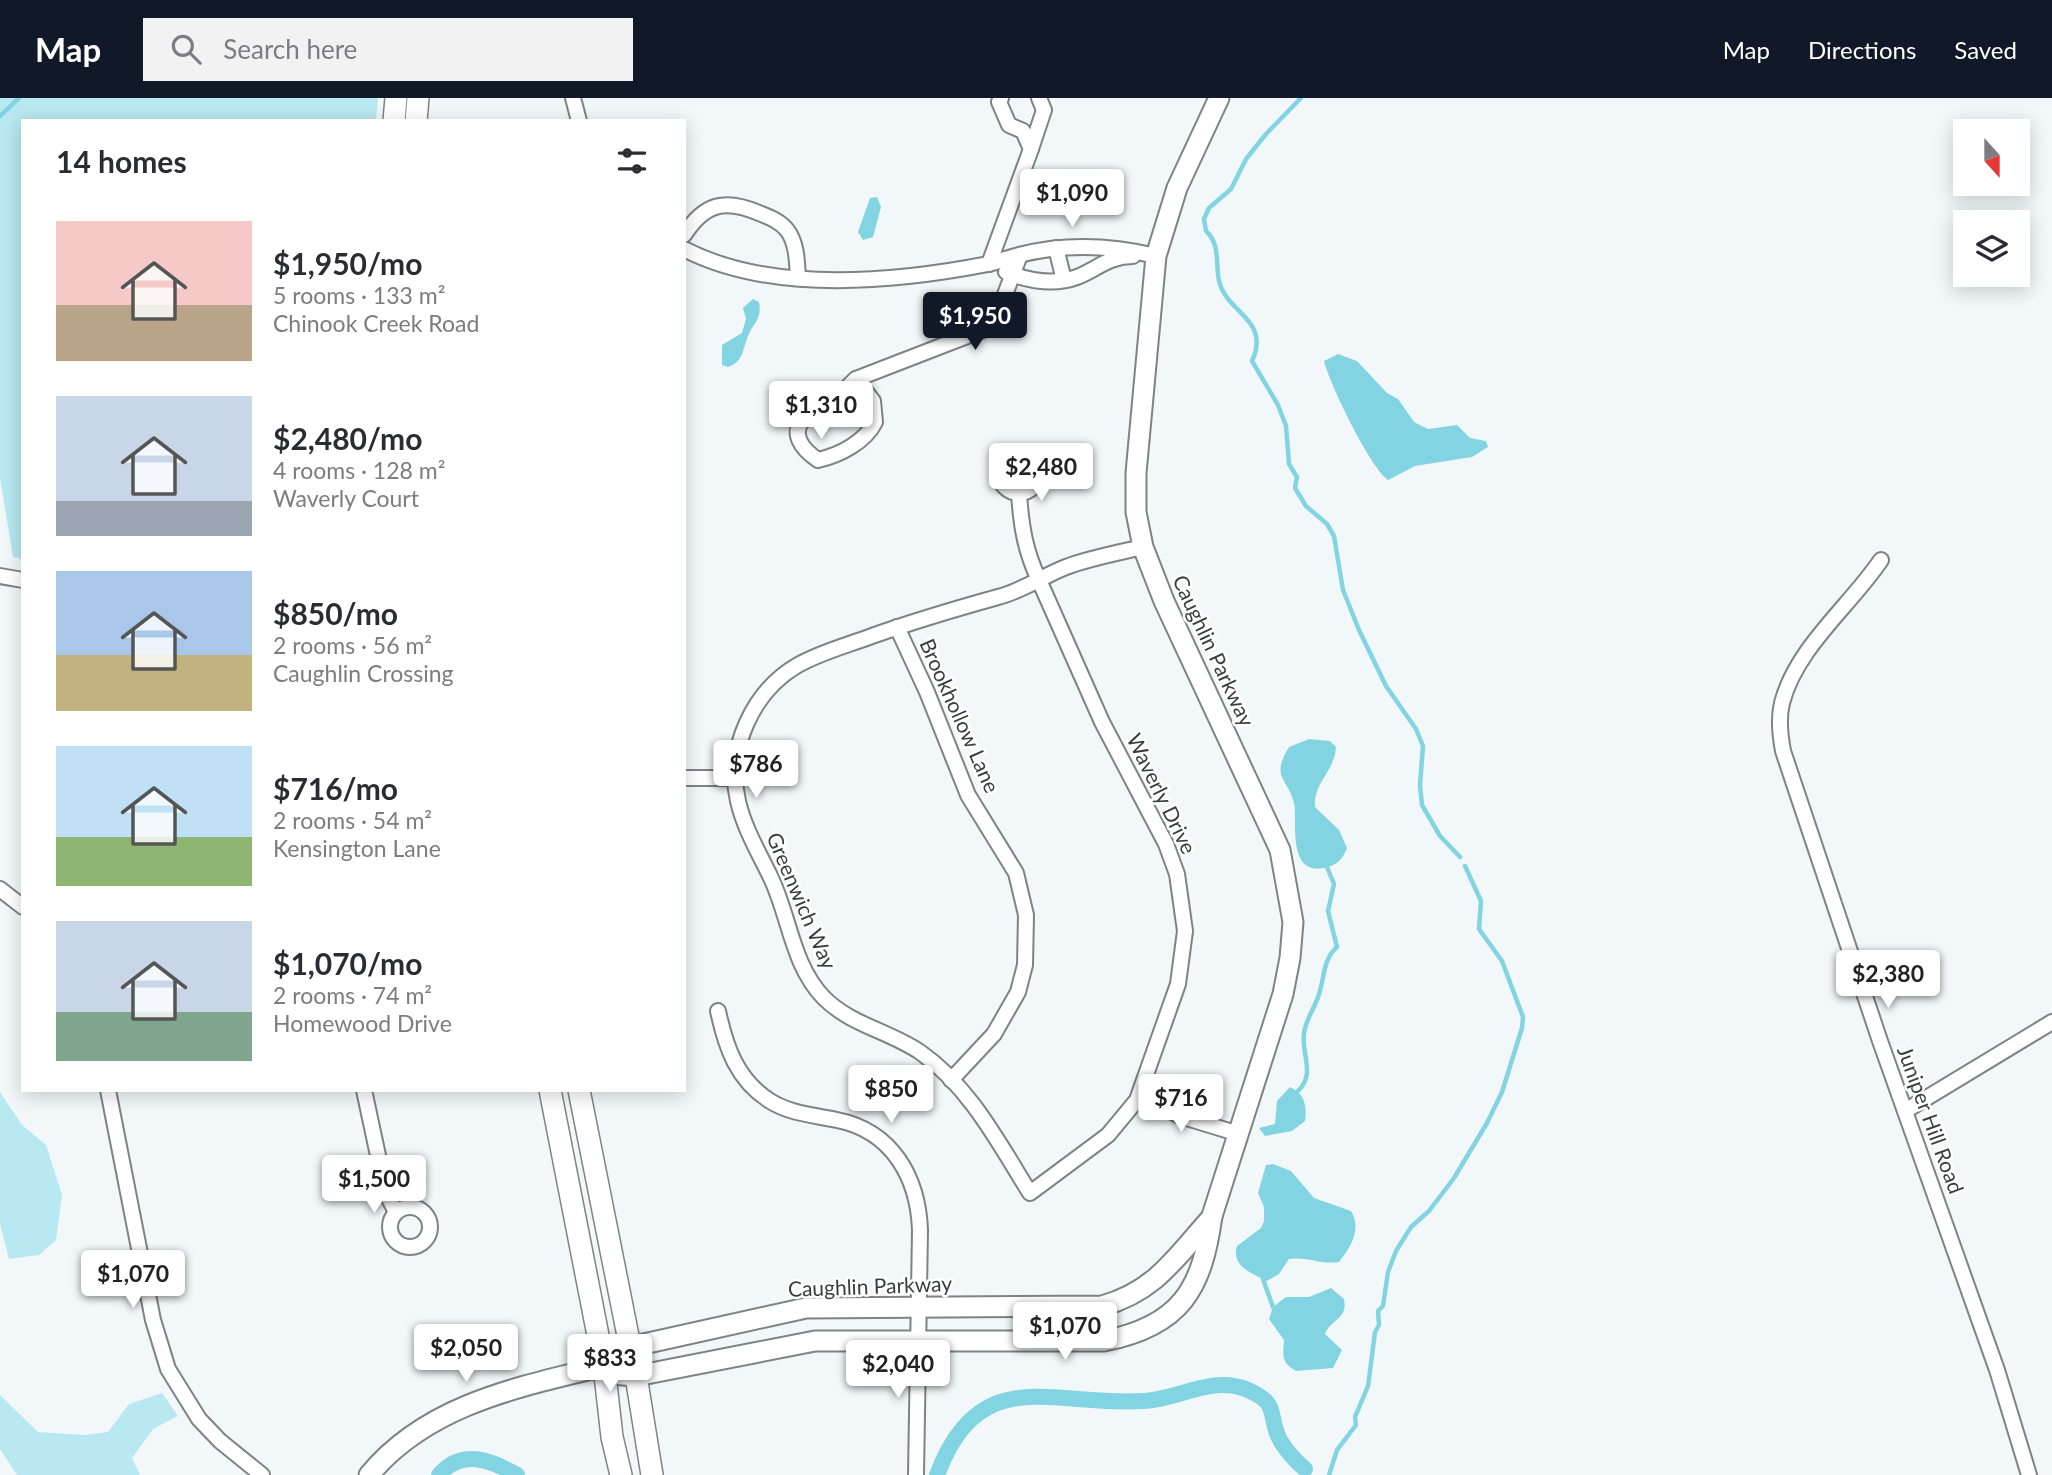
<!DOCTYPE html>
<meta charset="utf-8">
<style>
body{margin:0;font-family:Lato,sans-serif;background:#f2f2f3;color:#2b2b33;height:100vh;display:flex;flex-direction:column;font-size:26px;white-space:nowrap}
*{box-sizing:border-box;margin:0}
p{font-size:23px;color:#7c7c81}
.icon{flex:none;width:38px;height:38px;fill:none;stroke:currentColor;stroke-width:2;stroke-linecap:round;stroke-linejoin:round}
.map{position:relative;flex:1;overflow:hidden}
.details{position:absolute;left:21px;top:21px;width:665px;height:973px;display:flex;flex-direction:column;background:#fff;border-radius:0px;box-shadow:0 4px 18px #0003}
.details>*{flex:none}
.needle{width:46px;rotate:159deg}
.controls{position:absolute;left:1953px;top:21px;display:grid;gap:14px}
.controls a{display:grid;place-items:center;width:77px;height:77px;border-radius:0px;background:#fff;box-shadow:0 4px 18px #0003;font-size:35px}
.price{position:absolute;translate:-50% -60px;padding:0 16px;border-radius:7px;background:#fff;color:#222;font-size:23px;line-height:46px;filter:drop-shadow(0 2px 4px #0008)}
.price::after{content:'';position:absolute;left:50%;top:42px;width:21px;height:16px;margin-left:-10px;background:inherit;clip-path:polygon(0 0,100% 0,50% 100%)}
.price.selected{background:#111827;color:#fff}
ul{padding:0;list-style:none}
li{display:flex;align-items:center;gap:21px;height:175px;padding:0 35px}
li span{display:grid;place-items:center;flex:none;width:196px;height:140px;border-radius:0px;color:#555}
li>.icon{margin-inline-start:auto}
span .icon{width:84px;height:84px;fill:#fffc;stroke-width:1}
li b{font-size:30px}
h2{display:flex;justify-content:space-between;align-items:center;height:84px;padding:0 35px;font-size:30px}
header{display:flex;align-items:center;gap:42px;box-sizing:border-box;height:98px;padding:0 35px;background:#111827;color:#fff}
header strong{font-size:33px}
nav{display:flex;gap:38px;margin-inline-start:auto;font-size:24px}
.search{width:490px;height:63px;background:#f2f2f3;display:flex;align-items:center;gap:18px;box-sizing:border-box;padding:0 24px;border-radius:0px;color:#7c7c81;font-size:26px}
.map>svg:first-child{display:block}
.green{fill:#b8e8f1}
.water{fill:#82d4e2}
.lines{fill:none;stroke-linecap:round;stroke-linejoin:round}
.stream{stroke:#82d4e2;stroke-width:4.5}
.canal{stroke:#82d4e2;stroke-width:16}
.street-casing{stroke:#7e8384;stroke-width:18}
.secondary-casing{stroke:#7e8384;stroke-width:23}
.primary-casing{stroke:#7e8384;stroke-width:24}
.street{stroke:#fff;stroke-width:14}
.secondary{stroke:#fff;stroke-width:19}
.primary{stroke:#fff;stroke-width:21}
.labels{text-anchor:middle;stroke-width:5;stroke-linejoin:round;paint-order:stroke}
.street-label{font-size:21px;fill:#3a3c3c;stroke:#fff}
</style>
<header>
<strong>Map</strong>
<div class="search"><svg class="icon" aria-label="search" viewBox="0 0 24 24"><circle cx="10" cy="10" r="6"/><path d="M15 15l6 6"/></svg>Search here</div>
<nav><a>Map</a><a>Directions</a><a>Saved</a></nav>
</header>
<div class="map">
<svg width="2052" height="1377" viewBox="0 0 2052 1377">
<rect width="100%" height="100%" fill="#f2f8f9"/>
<g class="green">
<polygon points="0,0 378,0 376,23 23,23 23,461 13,459 0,380"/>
<polygon points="0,994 22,1027 46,1047 62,1097 56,1142 39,1157 9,1161 0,1126"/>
<polygon points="162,1295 178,1318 153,1331 132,1360 140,1377 17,1377 0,1351 0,1297 38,1334 85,1337 108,1334 129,1306"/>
</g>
<g class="water">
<polygon points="877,99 881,109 873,139 863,142 858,134 870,100"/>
<path d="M753,201L759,204C762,220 755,223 749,236C742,250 745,263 728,269L722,267V247L742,235L746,221L743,210Z"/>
<path d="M1338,256L1357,263L1387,295L1398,301L1414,324L1428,331L1457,327L1470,340L1486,343L1488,349L1472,359L1415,368L1388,382C1370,369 1330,287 1324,263Z"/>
<path d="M1309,641L1330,643L1336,649C1335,673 1313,685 1315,709L1339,732L1347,750C1343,761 1336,768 1324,770C1286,777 1298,721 1294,705C1288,680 1270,680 1289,649Z"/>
<path d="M1290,989C1305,996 1307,1008 1305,1023L1292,1033L1265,1038L1259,1030L1275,1026L1277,1003Z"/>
<path d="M1273,1066L1291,1073L1314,1100L1351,1113C1362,1131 1351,1149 1339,1164C1321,1167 1307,1158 1289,1161L1279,1176L1267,1183C1251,1175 1231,1168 1237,1148L1261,1130L1264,1123V1109L1258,1095L1266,1067Z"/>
<path d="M1331,1190L1344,1201C1348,1222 1331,1221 1325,1236L1342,1252L1333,1270L1296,1273C1281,1264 1283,1259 1284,1242L1269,1221L1273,1209L1286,1199H1309Z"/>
</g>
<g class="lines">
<g class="stream">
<path d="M1301,0L1266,36L1246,61L1231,91L1209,110L1204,121L1206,133C1221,147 1215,165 1219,183C1227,216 1271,221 1252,263L1278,307L1286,328L1289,366L1297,379L1295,390L1306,408L1327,426L1334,438L1343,492L1359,532L1386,588L1416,631L1423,648L1420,687L1422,707L1440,738L1460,759"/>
<polyline points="0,18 19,0"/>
<path d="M1298,993C1316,976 1301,956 1304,935C1306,921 1314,911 1318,899C1325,881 1322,862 1337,849L1328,813L1334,786L1327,769"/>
<polyline points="1263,1181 1273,1209"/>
<polyline points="1329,1377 1337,1352 1356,1327 1355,1319 1368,1288 1375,1234 1379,1227 1378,1213 1383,1208 1388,1174 1396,1153 1411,1129 1429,1113 1454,1080 1487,1025 1502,994 1522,930 1523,919 1502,863 1479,831 1481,803 1465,768"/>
</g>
<g class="canal">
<path d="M439,1377C462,1350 491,1362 517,1377"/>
<path d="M937,1377C980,1263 1052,1309 1144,1303C1180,1301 1212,1277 1248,1292C1279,1306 1268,1314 1278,1338C1283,1349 1295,1363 1305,1371"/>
</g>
<g class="street-casing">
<g id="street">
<polyline points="573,0 579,23"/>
<polyline points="1001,0 999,4 1009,27 1023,33 1031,51 1044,12 1039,0"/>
<path d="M684,137C704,106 724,100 759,115C769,119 780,123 787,132C797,145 797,164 798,180"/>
<polyline points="1056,150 1064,182"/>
<path d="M684,151C771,196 895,184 988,166C999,164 1009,159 1019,157C1065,145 1110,147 1156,158"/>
<polyline points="989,166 1031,51"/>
<path d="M1006,174C1029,183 1053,188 1077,179C1097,171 1109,158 1133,158"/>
<path d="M856,281L873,303L875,324C865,344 840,357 818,362C803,352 787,334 807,318C813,313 821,312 827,309C839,302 846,289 856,281Z"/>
<polyline points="856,281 993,228 1020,157"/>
<circle cx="1019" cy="375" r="20"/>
<path d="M1019,395C1021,427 1025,453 1039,482L1102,624L1166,746L1177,776L1185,833L1178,886L1137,1002L1108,1037L1030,1095C998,1044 970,989 920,954C889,933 851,927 824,900C792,867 790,820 771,780C759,755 744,730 738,703C726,651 753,593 798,567C821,554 848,547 872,538C914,523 955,511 998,499C1022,493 1043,478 1066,469C1090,460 1117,455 1143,449"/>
<path d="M1881,462C1850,508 1796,550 1782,605C1778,621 1780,637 1783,653L1880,943L1997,1272L2029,1377"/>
<polyline points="0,478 23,482"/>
<polyline points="897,529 927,594 968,697 1016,775 1026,817 1025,867 1018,894 994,936 951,982"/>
<polyline points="684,680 735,680"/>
<polyline points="0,791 23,809"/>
<path d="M718,913C726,950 737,982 770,1003C791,1016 814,1017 837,1022C892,1033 918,1079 920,1132L916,1377"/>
<polyline points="108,992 153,1222 168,1271 199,1321 220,1343 262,1377"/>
<polyline points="364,992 386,1095 396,1114"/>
<polyline points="1140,997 1180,1018 1239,1036"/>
<polyline points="1905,1013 2052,924"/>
<circle cx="410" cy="1129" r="20"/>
</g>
</g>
<g class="secondary-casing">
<g id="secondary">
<path d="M604,1268L611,1276L636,1278L815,1243H1104C1181,1228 1202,1191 1212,1118L1283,896L1290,860L1293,824L1280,752L1164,503L1143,449L1136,414V375L1156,158L1177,90L1219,0"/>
<path d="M604,1268L609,1262L630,1249L806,1210L1102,1208C1156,1193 1176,1159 1212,1119"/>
<path d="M369,1377C428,1306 519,1289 604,1268"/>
</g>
</g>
<g class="primary-casing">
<g id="primary">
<polyline points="394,23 396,0"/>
<polyline points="416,23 418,0"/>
<polyline points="550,992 604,1268 612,1339 621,1377"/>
<polyline points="579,992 636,1278 652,1377"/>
</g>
</g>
<use href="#street" class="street"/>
<use href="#secondary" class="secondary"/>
<use href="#primary" class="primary"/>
</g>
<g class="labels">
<g class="street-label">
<text transform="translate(1213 553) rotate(65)" y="7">Caughlin Parkway</text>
<text transform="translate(959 618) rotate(66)" y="7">Brookhollow Lane</text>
<text transform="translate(1161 696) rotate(64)" y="7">Waverly Drive</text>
<text transform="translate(801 803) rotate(67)" y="7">Greenwich Way</text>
<text transform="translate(1930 1022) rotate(70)" y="7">Juniper Hill Road</text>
<text transform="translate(870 1189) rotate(-2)" y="7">Caughlin Parkway</text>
</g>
</g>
</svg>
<div class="controls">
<a><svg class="needle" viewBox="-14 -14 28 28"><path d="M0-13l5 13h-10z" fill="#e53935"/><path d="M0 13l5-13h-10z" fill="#7c7c81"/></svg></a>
<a><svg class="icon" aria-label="layers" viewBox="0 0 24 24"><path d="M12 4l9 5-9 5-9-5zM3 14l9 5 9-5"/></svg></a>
</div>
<b class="price" style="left:1072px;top:131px">$1,090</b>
<b class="price selected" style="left:975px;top:254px">$1,950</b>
<b class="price" style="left:821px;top:343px">$1,310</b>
<b class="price" style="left:1041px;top:405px">$2,480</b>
<b class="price" style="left:756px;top:702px">$786</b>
<b class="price" style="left:1888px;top:912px">$2,380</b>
<b class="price" style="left:891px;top:1027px">$850</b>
<b class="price" style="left:1181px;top:1036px">$716</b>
<b class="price" style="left:374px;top:1117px">$1,500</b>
<b class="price" style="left:133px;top:1212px">$1,070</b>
<b class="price" style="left:1065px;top:1264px">$1,070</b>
<b class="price" style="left:466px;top:1286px">$2,050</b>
<b class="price" style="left:610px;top:1296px">$833</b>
<b class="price" style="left:898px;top:1302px">$2,040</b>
<section class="details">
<h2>14 homes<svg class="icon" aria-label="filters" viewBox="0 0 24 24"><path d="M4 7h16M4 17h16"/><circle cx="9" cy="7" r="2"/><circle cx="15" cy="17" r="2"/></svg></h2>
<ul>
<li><span style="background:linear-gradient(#f6c9c9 60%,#b9a48a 0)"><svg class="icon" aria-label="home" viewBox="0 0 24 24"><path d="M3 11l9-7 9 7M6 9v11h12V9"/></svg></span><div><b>$1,950/mo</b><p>5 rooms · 133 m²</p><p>Chinook Creek Road</p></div></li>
<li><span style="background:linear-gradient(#c9d6e8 75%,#9aa5b1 0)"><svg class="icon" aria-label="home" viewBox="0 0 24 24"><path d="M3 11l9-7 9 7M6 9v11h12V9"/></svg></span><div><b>$2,480/mo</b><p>4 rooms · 128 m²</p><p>Waverly Court</p></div></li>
<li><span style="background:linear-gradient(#a9c7e8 60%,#c2b280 0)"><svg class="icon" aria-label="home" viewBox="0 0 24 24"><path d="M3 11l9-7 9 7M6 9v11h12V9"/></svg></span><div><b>$850/mo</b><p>2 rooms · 56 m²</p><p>Caughlin Crossing</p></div></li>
<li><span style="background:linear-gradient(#bfe0f5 65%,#8fb573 0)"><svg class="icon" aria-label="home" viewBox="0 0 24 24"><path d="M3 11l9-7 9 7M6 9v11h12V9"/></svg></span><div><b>$716/mo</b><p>2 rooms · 54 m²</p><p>Kensington Lane</p></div></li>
<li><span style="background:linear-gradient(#c9d6e8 65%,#7fa58c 0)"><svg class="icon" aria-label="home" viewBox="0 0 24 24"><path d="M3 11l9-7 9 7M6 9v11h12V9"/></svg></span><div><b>$1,070/mo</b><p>2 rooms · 74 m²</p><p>Homewood Drive</p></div></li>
</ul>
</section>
</div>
